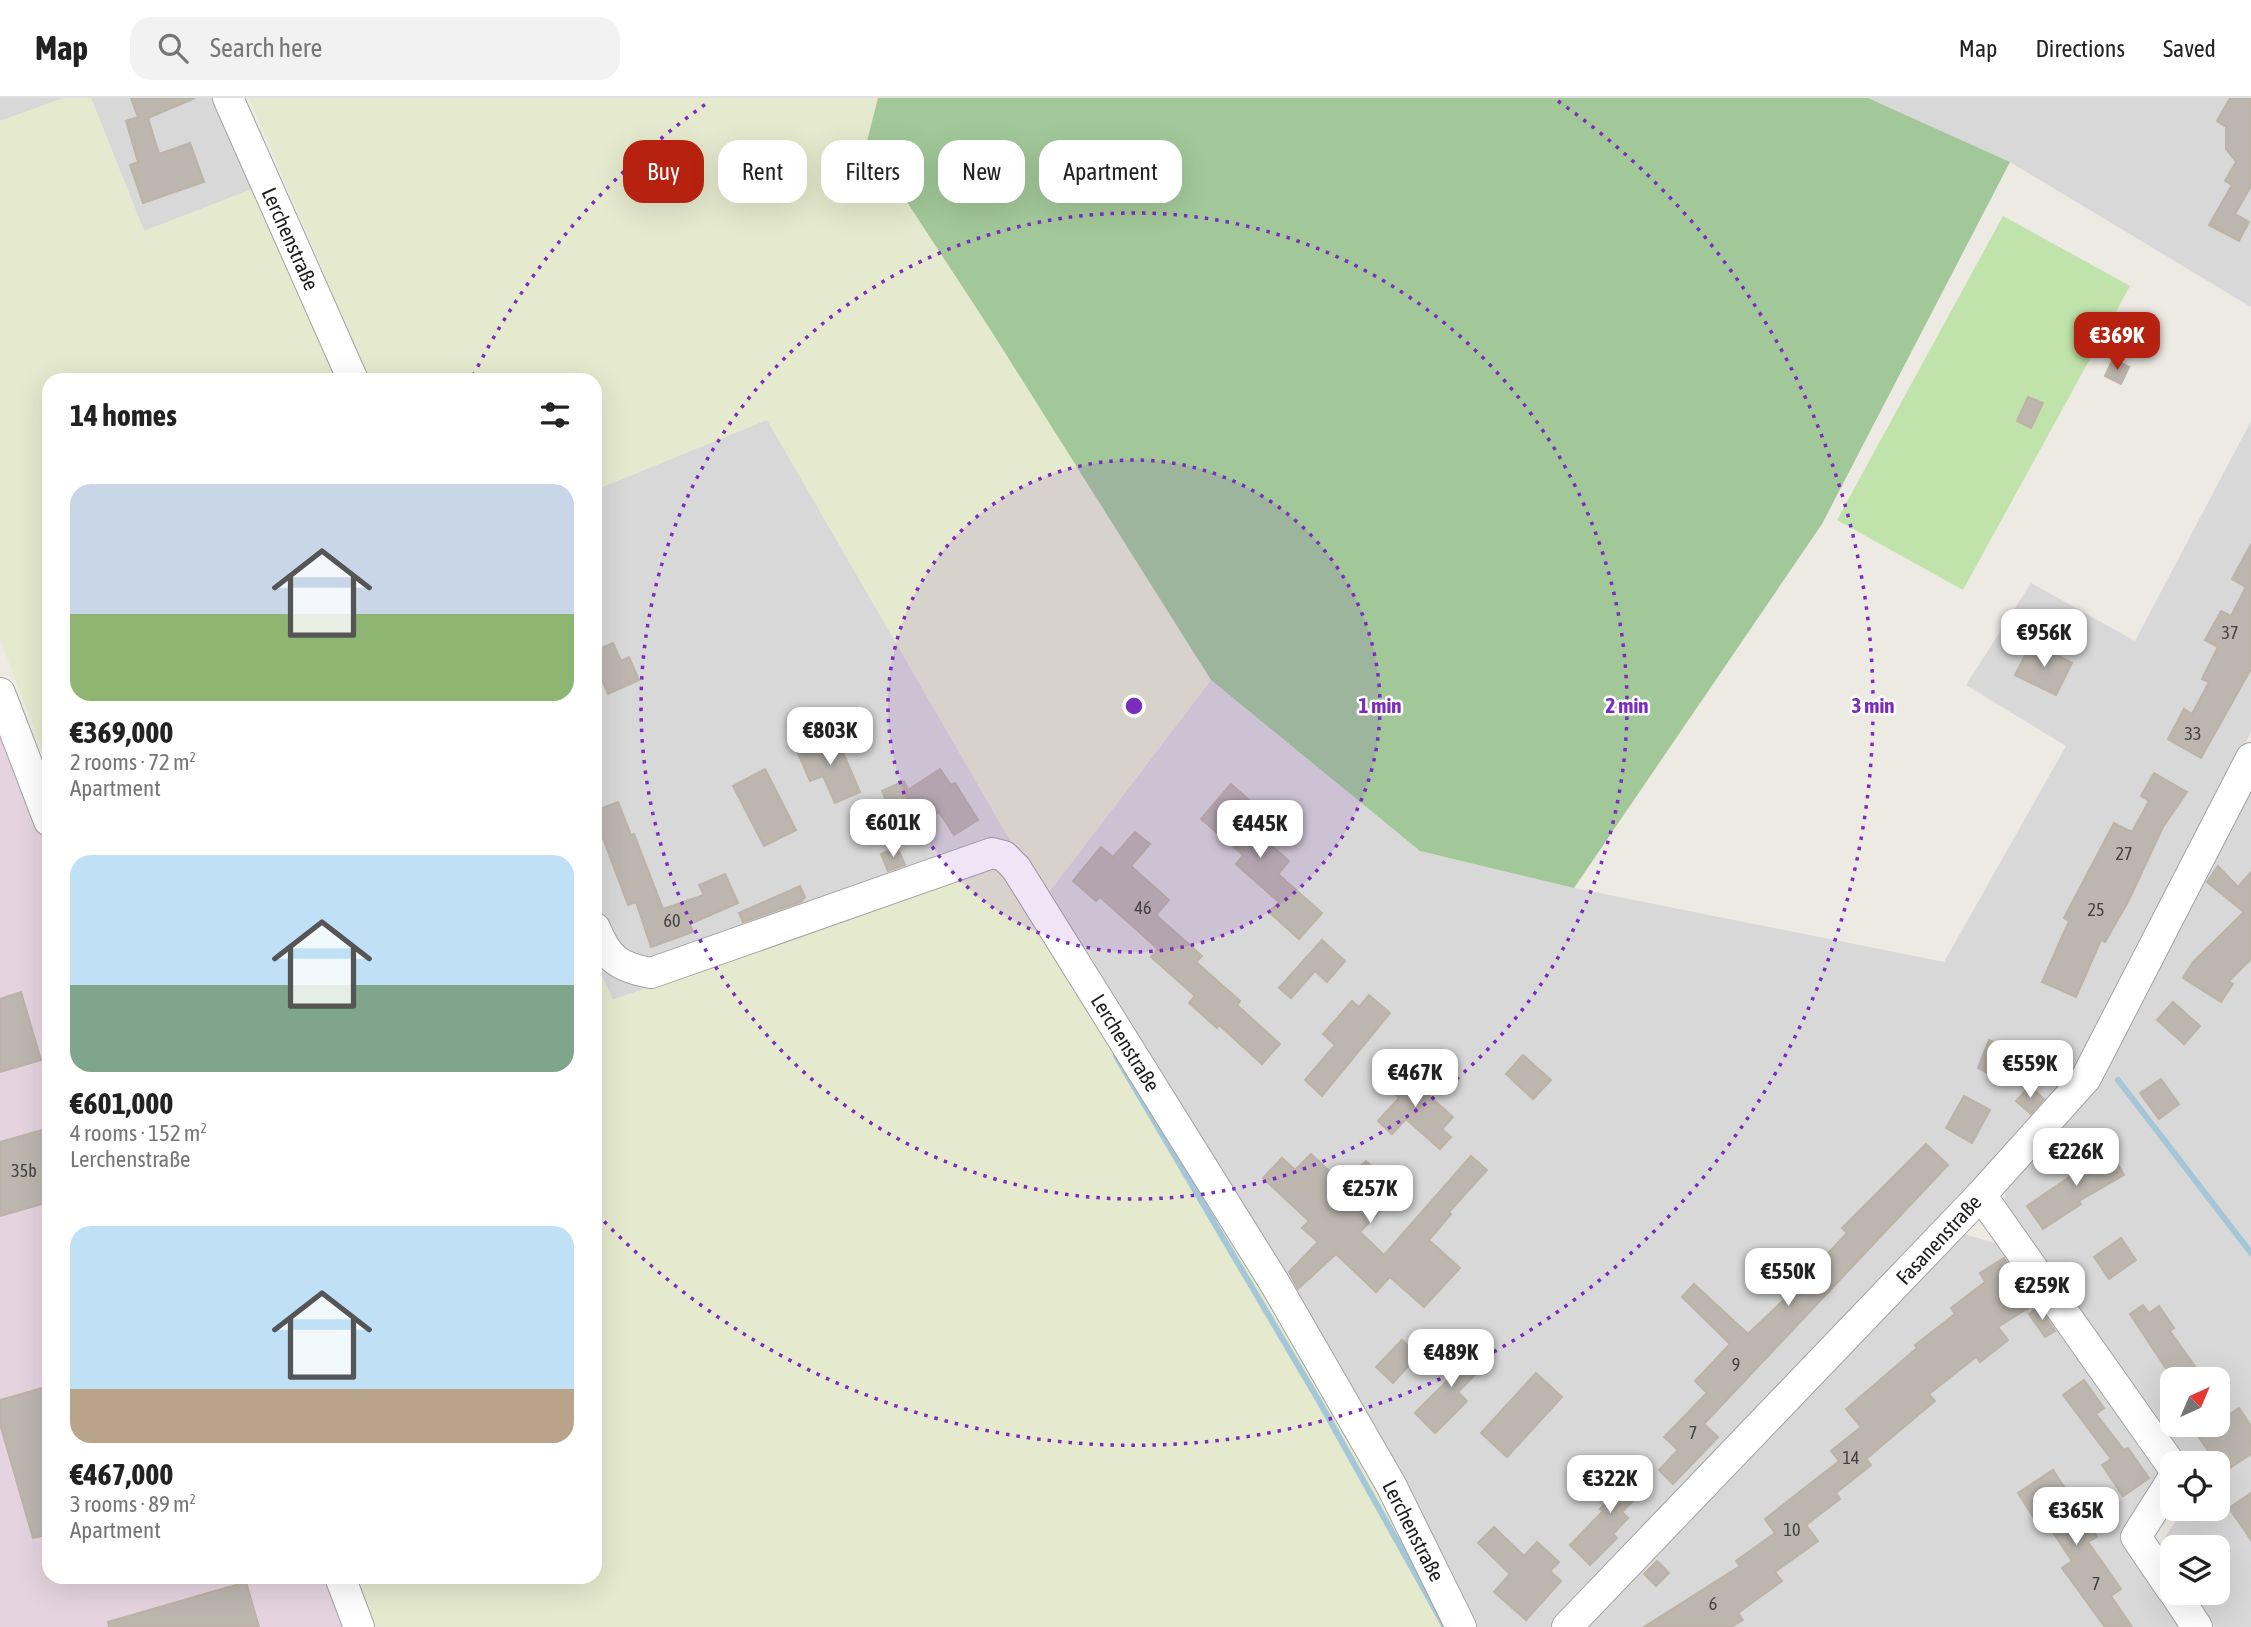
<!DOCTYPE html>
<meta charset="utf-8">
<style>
body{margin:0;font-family:"Asap Condensed",sans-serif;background:#f2f2f2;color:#222;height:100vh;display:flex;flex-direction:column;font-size:26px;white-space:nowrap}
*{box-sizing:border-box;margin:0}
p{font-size:23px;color:#767676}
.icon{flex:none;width:38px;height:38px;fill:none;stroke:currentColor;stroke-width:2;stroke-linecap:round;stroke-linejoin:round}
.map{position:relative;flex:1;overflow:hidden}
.drawer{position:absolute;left:42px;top:275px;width:560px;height:1211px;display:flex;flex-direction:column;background:#fff;border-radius:21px;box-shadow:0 7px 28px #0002}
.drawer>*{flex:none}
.hud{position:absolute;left:623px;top:42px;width:665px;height:63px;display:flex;gap:14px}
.needle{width:46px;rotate:44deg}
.tools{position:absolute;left:2160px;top:1269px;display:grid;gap:14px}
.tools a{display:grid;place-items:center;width:70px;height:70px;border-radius:14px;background:#fff;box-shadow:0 7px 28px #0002;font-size:35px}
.price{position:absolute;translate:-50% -60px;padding:0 16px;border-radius:14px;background:#fff;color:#222;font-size:23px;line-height:46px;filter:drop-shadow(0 2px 4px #0008)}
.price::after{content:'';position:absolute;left:50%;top:42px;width:21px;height:16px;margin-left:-10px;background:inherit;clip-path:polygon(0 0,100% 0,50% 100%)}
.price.on{background:#b72210;color:#fff}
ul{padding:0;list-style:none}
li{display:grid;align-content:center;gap:14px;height:371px;padding:0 28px}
li span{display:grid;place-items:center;height:217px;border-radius:21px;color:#555}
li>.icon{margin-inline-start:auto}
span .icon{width:126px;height:126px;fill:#fffc;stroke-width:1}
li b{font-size:30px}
h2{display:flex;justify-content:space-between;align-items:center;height:84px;padding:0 28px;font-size:30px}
.chip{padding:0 24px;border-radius:21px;background:#fff;box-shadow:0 7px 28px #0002;font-size:24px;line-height:63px}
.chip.on{background:#b72210;color:#fff}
header{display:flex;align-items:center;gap:42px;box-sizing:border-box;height:98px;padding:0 35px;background:#fff;border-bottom:2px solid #e0e0e0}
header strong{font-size:33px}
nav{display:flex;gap:38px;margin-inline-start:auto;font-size:24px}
.search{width:490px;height:63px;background:#f2f2f2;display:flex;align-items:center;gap:18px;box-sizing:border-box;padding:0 24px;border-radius:21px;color:#767676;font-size:26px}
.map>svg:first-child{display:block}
.residential{fill:#d9d8d8;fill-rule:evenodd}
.industrial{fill:#e5d4e0}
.farmland{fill:#e5eace}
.grass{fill:#c0e3ab}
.forest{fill:#a2c899}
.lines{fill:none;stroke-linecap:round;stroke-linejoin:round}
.stream{stroke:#a5c6d7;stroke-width:6}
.building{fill:#bcb6af;stroke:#bcb2a5;stroke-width:2}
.minor-casing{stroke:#a2a2a2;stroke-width:32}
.minor{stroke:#fff;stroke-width:30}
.ring{fill:none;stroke:#7b2cbf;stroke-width:3.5;stroke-dasharray:3.5 7}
.labels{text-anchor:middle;stroke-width:5;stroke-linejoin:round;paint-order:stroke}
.number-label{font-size:18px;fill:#434240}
.street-label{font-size:21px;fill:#1b1b1b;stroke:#fff}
.centre{fill:#7b2cbf;stroke:#fff;stroke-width:3.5}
.ring-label{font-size:21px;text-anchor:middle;font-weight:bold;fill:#7b2cbf;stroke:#fff;stroke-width:5;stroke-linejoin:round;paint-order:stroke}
</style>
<header>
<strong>Map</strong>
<div class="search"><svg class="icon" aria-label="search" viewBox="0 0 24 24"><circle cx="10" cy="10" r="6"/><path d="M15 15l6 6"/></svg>Search here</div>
<nav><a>Map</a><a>Directions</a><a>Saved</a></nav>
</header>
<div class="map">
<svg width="2251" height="1529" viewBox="0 0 2251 1529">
<rect width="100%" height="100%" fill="#eceae2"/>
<g class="residential">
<polygon points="0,0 64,0 0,23"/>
<polygon points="91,0 219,0 258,89 144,133"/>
<polygon points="1868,0 2251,0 2251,209 2010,64"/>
<polygon points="767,321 1022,763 612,902 595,862 595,392"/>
<polygon points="2251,323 2251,634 2078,973 1553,1529 1472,1529 1043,802 1211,582 1420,753 1574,790 1944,864 2066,648 1966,587 2031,485 2135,543"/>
<path d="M2251,689V1529H2215L2192,1495L2217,1494V1449H2172V1464L2160,1446L2184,1411L2217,1410V1365H2184L2004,1108L2006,1090ZM2172,1281H2217V1326H2172Z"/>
<polygon points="1964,1136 2002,1147 2164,1373 2122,1438 2186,1529 1585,1529"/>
</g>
<polygon class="industrial" points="0,623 49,750 49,1479 332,1479 352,1529 0,1529"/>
<g class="farmland">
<polygon points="64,0 91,0 144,133 258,89 340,282 49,282 49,670 0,541 0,23"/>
<polygon points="249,0 878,0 867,43 990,231 1211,582 1043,802 1275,1190 1452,1529 376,1529 357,1479 595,1479 595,862 613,902 1022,763 767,322 595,392 595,282 370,282"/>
</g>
<polygon class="grass" points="2003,118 2130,188 1963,492 1837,422"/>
<polygon class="forest" points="878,0 1868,0 2010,64 1822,426 1574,790 1420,753 1211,582 990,231 867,43"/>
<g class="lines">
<g class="stream">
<polyline points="1116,958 1319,1303 1445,1529"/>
<polyline points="2118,982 2251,1155"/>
</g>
</g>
<g class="building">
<polygon points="131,0 195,0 148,20 159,56 190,45 204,84 143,105 130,67 138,64 126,23 138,19"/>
<polygon points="2230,0 2251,0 2251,88 2235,116 2249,124 2239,143 2209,127 2232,87 2225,83 2236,64 2226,51 2226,29 2217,23"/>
<polygon points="2113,261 2129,269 2121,286 2105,278"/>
<polygon points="2028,299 2043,305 2031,330 2017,323"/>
<polygon points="2251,446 2251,571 2201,660 2168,641 2184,611 2192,616 2209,584 2202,581 2218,549 2205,542 2221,513 2231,518 2246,489 2232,481"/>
<polygon points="2032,544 2072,565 2056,597 2015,577"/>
<polygon points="613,545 621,563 629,559 639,582 608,596 595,566 595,553"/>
<polygon points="835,636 860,694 835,705 823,678 810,683 797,653"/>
<polygon points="765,671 796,732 764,748 733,688"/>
<polygon points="940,671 951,687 955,685 978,722 954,737 939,714 899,731 882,693 904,683 908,692"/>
<polygon points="2154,675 2187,694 2163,729 2128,804 2105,844 2101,842 2076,899 2042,884 2069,823 2064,820 2114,725 2132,734 2149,703 2141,698"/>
<polygon points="1231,686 1255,707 1243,722 1289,763 1278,776 1322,815 1299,841 1269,814 1279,804 1236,766 1243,757 1201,721"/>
<polygon points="618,704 631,737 634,736 663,811 704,797 699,787 725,776 738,805 690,826 693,834 651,849 636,804 628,807 603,740 595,743 595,713"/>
<polygon points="1135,734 1150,746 1131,768 1169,802 1156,817 1202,858 1196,864 1240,903 1237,907 1280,946 1262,966 1219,927 1217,930 1189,905 1195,898 1151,859 1158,851 1100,799 1096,803 1073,783 1101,749 1113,759"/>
<polygon points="897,749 905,767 888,773 881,756"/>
<polygon points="2218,768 2238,789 2251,774 2251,861 2229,883 2233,886 2221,904 2183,880 2193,864 2244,814 2207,784"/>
<polygon points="800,788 805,799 801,804 743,824 739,815"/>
<polygon points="1322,842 1345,863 1327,884 1315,873 1291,900 1279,890"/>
<polygon points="21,894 41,962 0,974 0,901"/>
<polygon points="1369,897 1390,915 1322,998 1305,982 1335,947 1323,936 1352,903 1359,909"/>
<polygon points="2173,904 2200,928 2184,946 2157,922"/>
<polygon points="1989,942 2025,961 2011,987 1978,970"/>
<polygon points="1523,957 1551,982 1533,1001 1506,976"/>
<polygon points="1396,968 1453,1019 1442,1031 1451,1039 1440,1051 1406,1021 1392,1036 1378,1023 1399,1000 1382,984"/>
<polygon points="2161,981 2179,1006 2159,1021 2140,995"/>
<polygon points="2030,988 2044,1001 2031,1016 2016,1003"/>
<polygon points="1964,998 1990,1012 1972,1045 1946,1030"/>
<polygon points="49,1030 49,1104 0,1118 0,1044"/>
<polygon points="1926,1046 1948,1067 1704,1326 1718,1339 1673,1386 1659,1372 1678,1352 1664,1339 1707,1295 1695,1283 1730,1246 1682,1199 1694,1186 1748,1236 1793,1193 1847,1135 1842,1130"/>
<polygon points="2108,1049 2124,1077 2079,1103 2081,1106 2043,1131 2027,1108 2087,1067 2085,1063"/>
<polygon points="1311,1056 1343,1086 1366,1063 1398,1094 1360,1134 1384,1157 1471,1058 1487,1072 1449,1114 1451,1116 1429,1142 1460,1170 1424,1209 1390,1179 1376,1194 1336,1156 1298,1191 1289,1174 1318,1144 1302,1130 1309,1123 1263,1080 1282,1060 1295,1072"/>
<polygon points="2121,1140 2136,1162 2109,1181 2094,1159"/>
<polygon points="2004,1160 2033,1207 1998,1229 2008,1242 1980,1264 1976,1259 1929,1296 1935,1303 1866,1361 1871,1367 1836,1395 1840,1401 1806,1427 1818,1443 1775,1474 1782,1483 1738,1515 1743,1522 1731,1529 1644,1529 1740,1468 1736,1463 1775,1435 1765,1421 1839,1363 1831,1353 1861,1329 1846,1311 1917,1250 1915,1247 1955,1216 1951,1210 1985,1184 1980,1175"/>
<polygon points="2143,1207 2149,1215 2159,1208 2174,1230 2170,1233 2204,1281 2173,1281 2130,1216"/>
<polygon points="2039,1209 2055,1233 2045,1239 2029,1216"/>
<polygon points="1402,1242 1418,1257 1393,1285 1376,1269"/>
<polygon points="1468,1246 1487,1265 1458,1294 1467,1303 1435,1335 1415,1315 1450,1280 1442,1272"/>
<polygon points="1536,1275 1562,1299 1507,1359 1481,1335"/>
<polygon points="2084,1282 2104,1310 2096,1316 2124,1352 2128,1350 2149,1380 2123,1398 2102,1367 2111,1361 2063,1297"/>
<polygon points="49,1288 49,1436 33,1440 0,1326 0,1302"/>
<polygon points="2239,1310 2251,1328 2251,1356 2228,1371 2223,1363 2217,1366 2198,1338"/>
<polygon points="1628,1366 1649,1387 1622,1414 1628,1420 1613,1436 1617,1440 1590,1467 1570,1447 1603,1413 1600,1411 1609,1402 1601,1394"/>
<polygon points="2053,1372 2097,1439 2088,1444 2121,1491 2111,1498 2132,1529 2105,1529 2062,1470 2072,1463 2044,1421 2038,1426 2018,1395"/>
<polygon points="2251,1395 2251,1442 2229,1410"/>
<polygon points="1494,1429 1524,1458 1537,1444 1559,1464 1550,1473 1561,1483 1526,1522 1494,1494 1510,1476 1478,1445"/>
<polygon points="1657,1463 1669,1475 1656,1488 1644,1476"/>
<polygon points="246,1484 259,1529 109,1529 108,1524"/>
</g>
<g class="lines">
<g class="minor-casing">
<g id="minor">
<polyline points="228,0 353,282"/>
<polyline points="0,595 49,723"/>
<path d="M595,830C608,861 618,869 651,875L992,755L1004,758L1016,770L1274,1184L1391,1387L1461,1529"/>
<polyline points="1981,1097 2172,1368"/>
<polyline points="2172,1382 2136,1439 2172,1492"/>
<polyline points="340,1479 359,1529"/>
<polyline points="2174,1494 2197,1529"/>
<polyline points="1567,1529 1981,1097 2086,980 2251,660"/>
</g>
</g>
<use href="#minor" class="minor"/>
</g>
<circle cx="1134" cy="608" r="246" fill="#7b2cbf" fill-opacity=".12"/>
<g class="ring">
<circle cx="1134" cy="608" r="246"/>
<circle cx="1134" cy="608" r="493"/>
<path d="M473 278A739 739 0 0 1 710 3M1558 3A739 739 0 1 1 598 1117"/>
</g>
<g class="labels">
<g class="number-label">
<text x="2230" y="541">37</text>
<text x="2193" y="642">33</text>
<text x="2124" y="762">27</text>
<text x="1143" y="816">46</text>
<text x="2096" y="818">25</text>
<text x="672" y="829">60</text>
<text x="24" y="1079">35b</text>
<text x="1736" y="1273">9</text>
<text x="1693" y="1341">7</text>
<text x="1851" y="1366">14</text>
<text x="1792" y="1438">10</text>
<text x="2096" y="1492">7</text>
<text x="1713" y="1512">6</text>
</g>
<g class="street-label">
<text transform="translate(290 141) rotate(66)" y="7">Lerchenstraße</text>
<text transform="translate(1125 945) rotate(58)" y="7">Lerchenstraße</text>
<text transform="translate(1939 1142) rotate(-47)" y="7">Fasanenstraße</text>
<text transform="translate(1413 1433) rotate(63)" y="7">Lerchenstraße</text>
</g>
</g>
<circle cx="1134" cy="608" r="10" class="centre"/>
<g class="ring-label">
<text x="1380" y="615">1 min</text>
<text x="1627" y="615">2 min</text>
<text x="1873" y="615">3 min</text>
</g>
</svg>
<div class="tools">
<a><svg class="needle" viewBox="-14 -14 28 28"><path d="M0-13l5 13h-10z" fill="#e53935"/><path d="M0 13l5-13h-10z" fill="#767676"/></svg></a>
<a><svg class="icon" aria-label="locate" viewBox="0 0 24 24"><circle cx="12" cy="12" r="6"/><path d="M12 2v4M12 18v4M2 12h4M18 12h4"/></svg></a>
<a><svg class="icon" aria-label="layers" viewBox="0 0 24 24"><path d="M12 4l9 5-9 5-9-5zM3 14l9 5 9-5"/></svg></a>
</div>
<b class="price on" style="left:2117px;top:274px">€369K</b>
<b class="price" style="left:2044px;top:571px">€956K</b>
<b class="price" style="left:830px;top:669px">€803K</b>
<b class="price" style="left:893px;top:761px">€601K</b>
<b class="price" style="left:1260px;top:762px">€445K</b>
<b class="price" style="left:2030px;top:1002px">€559K</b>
<b class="price" style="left:1415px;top:1011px">€467K</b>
<b class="price" style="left:2076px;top:1090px">€226K</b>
<b class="price" style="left:1370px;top:1127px">€257K</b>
<b class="price" style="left:1788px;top:1210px">€550K</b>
<b class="price" style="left:2042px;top:1224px">€259K</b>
<b class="price" style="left:1451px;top:1291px">€489K</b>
<b class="price" style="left:1610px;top:1417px">€322K</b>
<b class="price" style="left:2076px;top:1449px">€365K</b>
<div class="hud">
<a class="chip on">Buy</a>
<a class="chip">Rent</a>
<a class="chip">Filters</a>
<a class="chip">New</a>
<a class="chip">Apartment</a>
</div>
<section class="drawer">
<h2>14 homes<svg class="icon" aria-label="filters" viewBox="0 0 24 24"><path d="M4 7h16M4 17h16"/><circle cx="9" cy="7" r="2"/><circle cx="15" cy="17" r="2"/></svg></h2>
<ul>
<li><span style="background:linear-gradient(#c9d6e8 60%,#8fb573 0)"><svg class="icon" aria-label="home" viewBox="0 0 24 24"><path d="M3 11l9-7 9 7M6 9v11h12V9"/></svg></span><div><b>€369,000</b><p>2 rooms · 72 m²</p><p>Apartment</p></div></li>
<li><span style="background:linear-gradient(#bfe0f5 60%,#7fa58c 0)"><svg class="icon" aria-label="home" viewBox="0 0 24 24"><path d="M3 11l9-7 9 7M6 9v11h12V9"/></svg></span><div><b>€601,000</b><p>4 rooms · 152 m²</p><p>Lerchenstraße</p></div></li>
<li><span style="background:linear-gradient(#bfe0f5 75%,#b9a48a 0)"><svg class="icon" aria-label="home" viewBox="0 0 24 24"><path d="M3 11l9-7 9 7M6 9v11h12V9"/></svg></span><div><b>€467,000</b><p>3 rooms · 89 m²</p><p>Apartment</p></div></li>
</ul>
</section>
</div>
